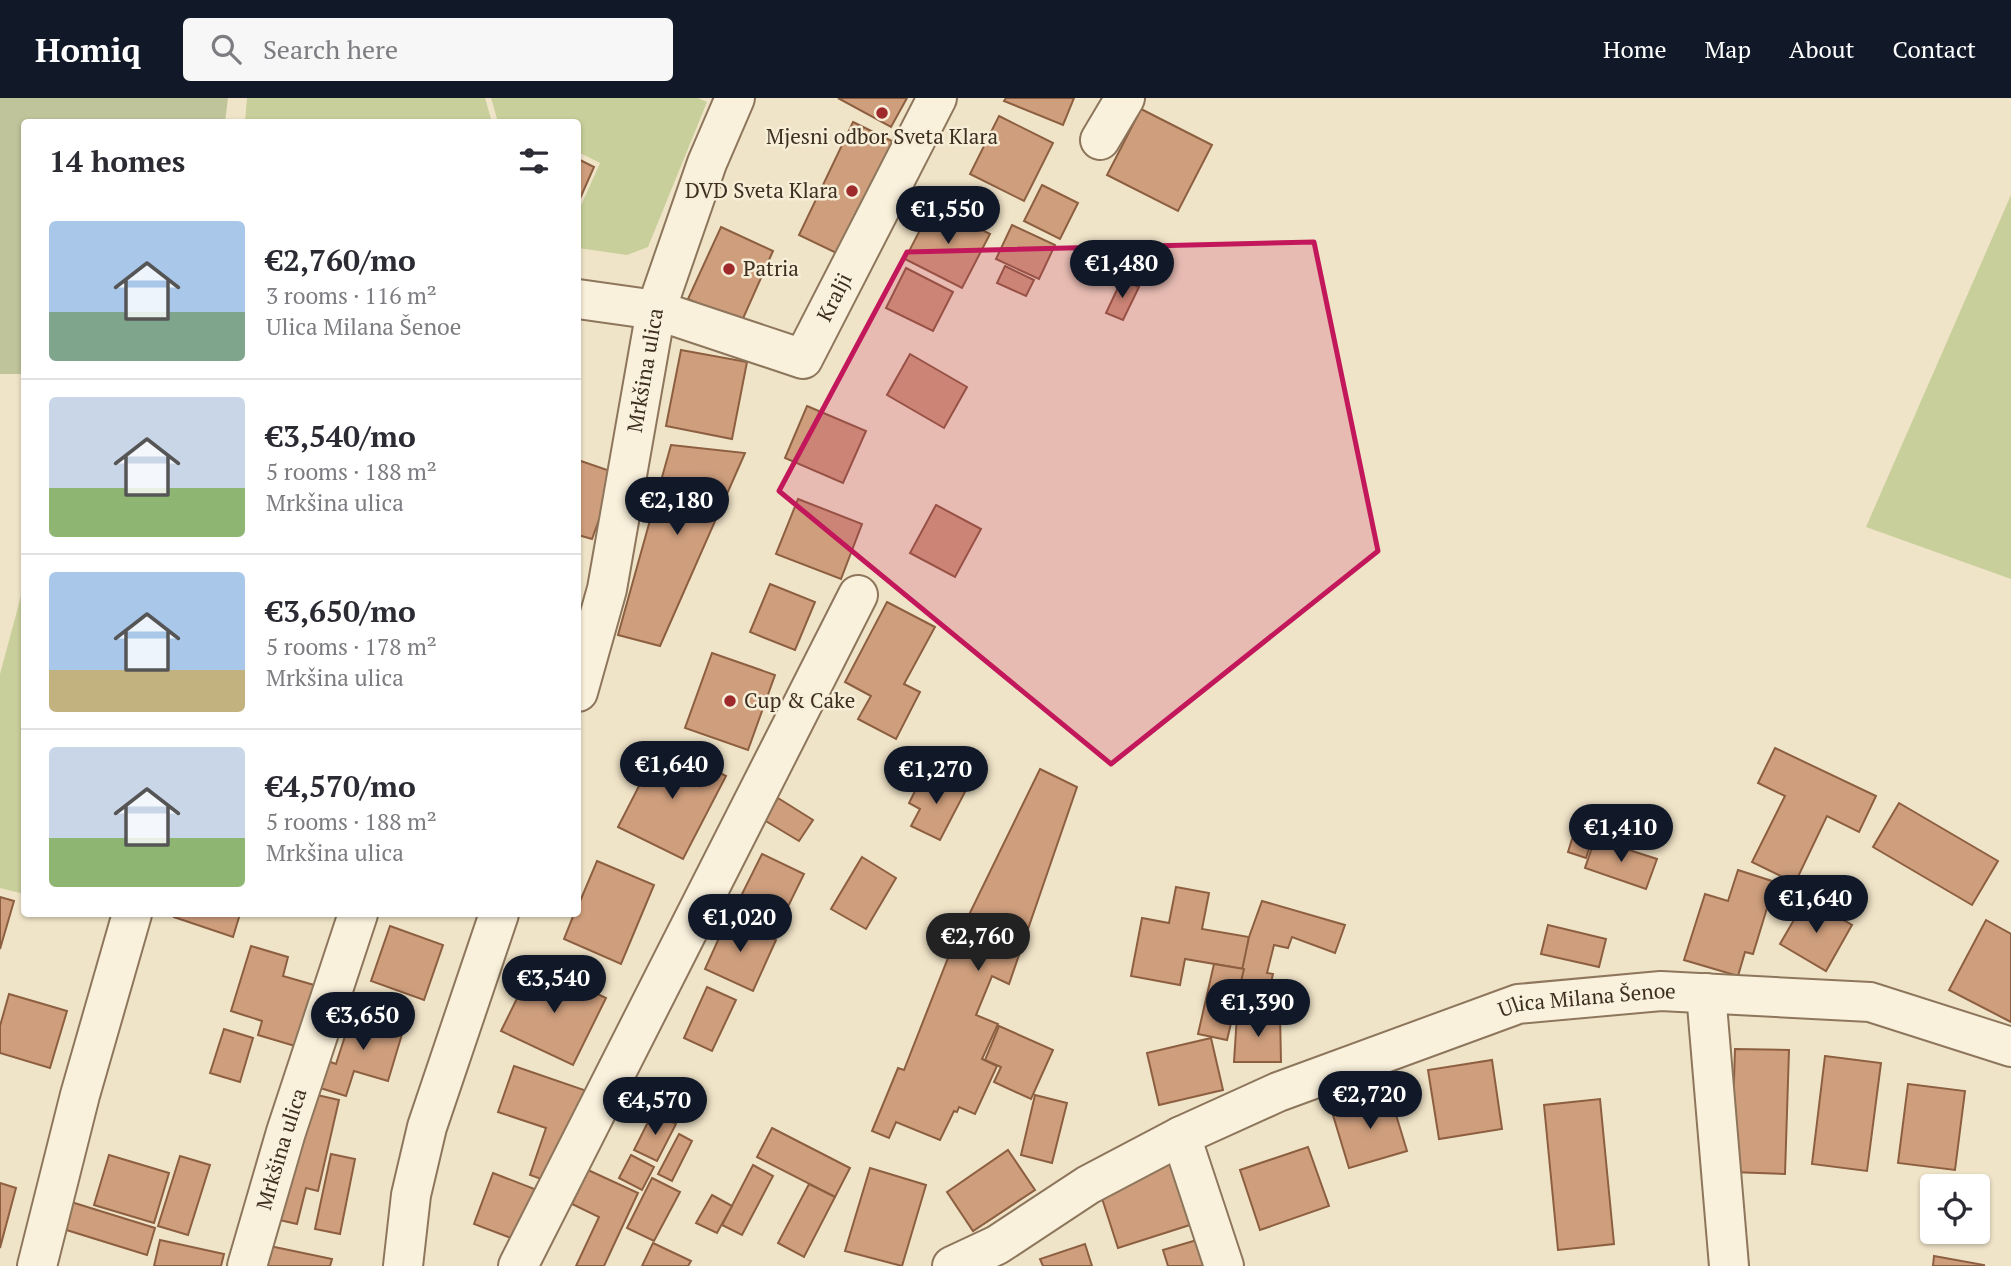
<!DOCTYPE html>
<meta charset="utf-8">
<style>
body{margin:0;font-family:"PT Serif",serif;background:#f7f7f7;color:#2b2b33;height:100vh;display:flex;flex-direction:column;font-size:26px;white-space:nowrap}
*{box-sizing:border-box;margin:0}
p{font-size:23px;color:#7c7c81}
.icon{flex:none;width:38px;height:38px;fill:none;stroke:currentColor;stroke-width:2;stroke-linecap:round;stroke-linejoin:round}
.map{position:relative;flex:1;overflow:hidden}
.panel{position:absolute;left:21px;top:21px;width:560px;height:798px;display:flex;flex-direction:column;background:#fff;border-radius:7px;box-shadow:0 2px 5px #0004}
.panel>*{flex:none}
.controls{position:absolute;left:1920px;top:1076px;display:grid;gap:14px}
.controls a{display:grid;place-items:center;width:70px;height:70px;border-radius:7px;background:#fff;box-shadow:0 2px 5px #0004;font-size:35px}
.price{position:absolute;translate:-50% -60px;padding:0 16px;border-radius:24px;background:#111827;color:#fff;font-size:23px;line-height:46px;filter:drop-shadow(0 2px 4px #0008)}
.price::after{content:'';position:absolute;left:50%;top:42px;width:21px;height:16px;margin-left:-10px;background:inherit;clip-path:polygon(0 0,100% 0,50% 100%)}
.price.on{background:#222;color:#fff}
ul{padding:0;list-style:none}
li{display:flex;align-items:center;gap:21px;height:175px;padding:0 28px}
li+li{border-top:2px solid #e1e1e2}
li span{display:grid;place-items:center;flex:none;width:196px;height:140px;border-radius:7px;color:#555}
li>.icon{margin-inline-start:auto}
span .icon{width:84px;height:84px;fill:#fffc;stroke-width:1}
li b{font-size:30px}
h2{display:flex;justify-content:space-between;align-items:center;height:84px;padding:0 28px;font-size:30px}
header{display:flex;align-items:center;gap:42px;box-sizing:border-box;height:98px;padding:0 35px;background:#111827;color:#fff}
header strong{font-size:33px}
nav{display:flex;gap:38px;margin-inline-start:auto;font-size:24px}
.search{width:490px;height:63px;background:#f7f7f7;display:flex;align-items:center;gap:18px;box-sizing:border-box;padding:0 24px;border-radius:7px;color:#7c7c81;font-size:26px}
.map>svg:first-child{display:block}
.green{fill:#c9cf9b}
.cemetery{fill:#bfc49a}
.building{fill:#cf9f7d;stroke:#8d5f41;stroke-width:2}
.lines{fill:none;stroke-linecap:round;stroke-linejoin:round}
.minor-casing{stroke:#8d765c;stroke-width:42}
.minor{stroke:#faf1dc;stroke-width:38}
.marked{fill:#c2185b;fill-opacity:0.2;stroke:#c2185b;stroke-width:5;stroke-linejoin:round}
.poi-dot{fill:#9e2a2b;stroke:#f7eed8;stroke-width:2.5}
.labels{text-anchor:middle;stroke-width:5;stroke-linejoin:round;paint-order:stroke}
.poi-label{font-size:21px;fill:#3d2e20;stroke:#f7eed8;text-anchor:start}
.street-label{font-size:21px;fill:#3d2e20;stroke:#f7eed8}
</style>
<header>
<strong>Homiq</strong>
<div class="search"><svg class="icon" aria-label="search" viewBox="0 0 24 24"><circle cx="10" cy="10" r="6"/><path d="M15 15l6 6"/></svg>Search here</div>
<nav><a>Home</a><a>Map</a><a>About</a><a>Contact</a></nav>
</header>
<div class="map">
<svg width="2011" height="1168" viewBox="0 0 2011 1168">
<rect width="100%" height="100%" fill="#f0e4c8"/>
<g class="green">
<polygon points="247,0 485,0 492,24 245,24"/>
<polygon points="491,0 698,0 707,4 648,149 627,157 578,150 578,114 600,65 578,54 578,24 498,24"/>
<polygon points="2011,97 2011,481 1866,429"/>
<polygon points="24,487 24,796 0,790 0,576"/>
</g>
<polygon class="cemetery" points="0,0 228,0 225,24 24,24 24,276 0,276"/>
<g class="building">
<polygon points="838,0 907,0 891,29"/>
<polygon points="1006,0 1074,0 1063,27 1004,3"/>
<polygon points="1141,11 1212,47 1178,113 1107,77"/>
<polygon points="999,18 1053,45 1024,103 970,76"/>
<polygon points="853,24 904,49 851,162 799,137"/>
<polygon points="578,61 594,69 578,105"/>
<polygon points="1042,87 1078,105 1060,141 1024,123"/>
<polygon points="933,107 990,136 962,190 905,161"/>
<polygon points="1012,127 1055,147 1039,181 996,161"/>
<polygon points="721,129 773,153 741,225 688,201"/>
<polygon points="1005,168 1034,182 1026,198 997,185"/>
<polygon points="906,170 953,194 933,233 886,210"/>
<polygon points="1122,181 1139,189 1123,222 1106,215"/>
<polygon points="681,252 747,264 732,341 666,328"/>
<polygon points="910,256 967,289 944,330 887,297"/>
<polygon points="807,308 866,333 843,385 785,360"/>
<polygon points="671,347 745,355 660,548 618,537"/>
<polygon points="578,362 616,375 592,441 578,437"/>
<polygon points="798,401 862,426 841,481 776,456"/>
<polygon points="936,407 981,431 955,479 910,455"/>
<polygon points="770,486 815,504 795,552 750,534"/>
<polygon points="887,504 935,529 904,586 920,594 896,641 858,621 871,598 845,584"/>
<polygon points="712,555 775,577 748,652 685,630"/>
<polygon points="661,645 726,678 683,761 618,729"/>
<polygon points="1775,650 1876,698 1859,734 1827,718 1795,785 1752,764 1785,698 1758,685"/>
<polygon points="1040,671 1077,689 1009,886 992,878 976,917 998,926 982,961 997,968 975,1016 959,1009 957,1014 954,1013 940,1042 896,1024 889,1040 872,1033 898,970 904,972 948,860"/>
<polygon points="938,677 966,692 940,742 911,728 920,711 909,705 918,687 930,693"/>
<polygon points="778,700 813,722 799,743 764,722"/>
<polygon points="1899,705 1998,763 1972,807 1873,749"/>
<polygon points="1573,738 1591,745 1586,760 1568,754"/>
<polygon points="1595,741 1657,761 1646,791 1585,770"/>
<polygon points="762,756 804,776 777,831 735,810"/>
<polygon points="862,759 896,780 866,831 831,811"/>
<polygon points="597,763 654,787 621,866 564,841 574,816 578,816 578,808"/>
<polygon points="1738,772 1775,784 1753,856 1745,854 1738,878 1684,862 1705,796 1728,803"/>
<polygon points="1176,789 1209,795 1202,831 1249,839 1244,871 1185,861 1180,887 1131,878 1142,820 1169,825"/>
<polygon points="0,799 14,803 0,851"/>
<polygon points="1806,801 1852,827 1826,873 1780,846"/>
<polygon points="1262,803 1345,827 1335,855 1292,839 1288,850 1274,847 1267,875 1273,876 1264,914 1234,910 1249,839"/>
<polygon points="175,816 240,816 233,839 174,819"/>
<polygon points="728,820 776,842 753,893 705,871"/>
<polygon points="1986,822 2011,836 2011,924 1949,892"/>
<polygon points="1548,827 1606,841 1599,869 1541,856"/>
<polygon points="390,828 443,847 424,902 371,883"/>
<polygon points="251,848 288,859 283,878 314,887 295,948 258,937 262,923 231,913"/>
<polygon points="534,866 606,900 573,967 501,933"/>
<polygon points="1214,866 1244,871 1227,942 1198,936"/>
<polygon points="707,889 736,902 712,953 684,940"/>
<polygon points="9,896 67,913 50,970 0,955 0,928"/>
<polygon points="354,910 405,926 388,983 354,973 346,998 317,989 325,962 336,966"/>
<polygon points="1280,916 1281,964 1234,964 1237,917"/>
<polygon points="999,928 1053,952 1031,1001 994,984 1001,969 985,962"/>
<polygon points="224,931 253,940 240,984 210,975"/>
<polygon points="1211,940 1223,992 1159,1007 1147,955"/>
<polygon points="1735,951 1789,952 1785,1076 1731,1074"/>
<polygon points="1825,958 1881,965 1867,1073 1812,1066"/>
<polygon points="1492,962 1502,1031 1439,1041 1428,972"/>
<polygon points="514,968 587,993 555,1086 530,1077 546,1030 498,1014"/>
<polygon points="1908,986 1965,993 1955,1072 1898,1065"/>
<polygon points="304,994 339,1002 318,1093 306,1090 297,1126 275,1121"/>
<polygon points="1035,997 1067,1005 1052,1065 1021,1057"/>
<polygon points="1390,997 1407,1053 1349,1070 1332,1014"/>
<polygon points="1600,1001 1614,1146 1558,1152 1544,1007"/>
<polygon points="653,1014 676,1026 657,1063 634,1052"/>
<polygon points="772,1030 850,1070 835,1099 757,1059"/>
<polygon points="679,1036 692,1043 672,1083 658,1076"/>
<polygon points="1308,1049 1329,1108 1260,1132 1240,1072"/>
<polygon points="1008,1052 1035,1092 973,1133 947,1094"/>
<polygon points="331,1056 355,1061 340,1136 315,1131"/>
<polygon points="109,1057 169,1075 154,1125 94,1107"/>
<polygon points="631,1057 654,1069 642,1092 619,1080"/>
<polygon points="180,1058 210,1067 188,1137 158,1128"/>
<polygon points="1176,1063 1196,1125 1118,1150 1098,1088"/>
<polygon points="753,1067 773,1078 742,1137 722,1127"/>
<polygon points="870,1070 926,1087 902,1168 845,1153"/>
<polygon points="588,1072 638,1095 604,1168 576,1168 599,1119 572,1106"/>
<polygon points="493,1075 537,1092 519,1143 474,1126"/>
<polygon points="652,1080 680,1094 654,1143 627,1130"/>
<polygon points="0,1085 16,1090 0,1150"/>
<polygon points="809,1086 835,1099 804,1159 778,1145"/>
<polygon points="712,1097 732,1108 717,1135 696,1125"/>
<polygon points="68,1103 155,1130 147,1157 60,1130"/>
<polygon points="1207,1139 1216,1168 1168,1168 1163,1152"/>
<polygon points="160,1142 224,1156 221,1168 154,1168"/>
<polygon points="653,1145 691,1163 688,1168 642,1168"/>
<polygon points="1085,1146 1092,1168 1043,1168 1040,1161"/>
<polygon points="265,1147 332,1161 330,1168 260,1168"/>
<polygon points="1934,1158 1984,1167 1984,1168 1933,1168"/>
</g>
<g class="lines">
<g class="minor-casing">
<g id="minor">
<polyline points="1100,42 1125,0"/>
<path id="s1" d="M578,201L656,212L803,261L937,0"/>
<path id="s2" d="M578,594L607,491L656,212L707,65L735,0"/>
<polyline points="1706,895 1729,1168"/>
<polyline points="1181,1038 1224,1168"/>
<polyline points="37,1168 80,997 132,816"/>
<path id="s3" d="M247,1168L286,1034L358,816"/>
<polyline points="403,1168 411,1097 427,1029 499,816"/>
<polyline points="518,1168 858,497"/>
<path id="s4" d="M952,1168L997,1147L1088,1087L1181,1038L1278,994L1518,906L1661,893L1870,904L2011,949"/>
</g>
</g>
<use href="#minor" class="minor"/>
</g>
<path class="marked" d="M1314,144L1378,453L1111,666L779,393L907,154Z"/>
<g class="poi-dot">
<circle cx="882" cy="15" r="7"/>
<circle cx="852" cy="93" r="7"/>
<circle cx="729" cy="171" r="7"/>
<circle cx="730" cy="603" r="7"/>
</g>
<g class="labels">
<g class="poi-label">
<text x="882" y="46" text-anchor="middle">Mjesni odbor Sveta Klara</text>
<text x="838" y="100" text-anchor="end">DVD Sveta Klara</text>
<text x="743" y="178">Patria</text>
<text x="744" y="610">Cup &amp; Cake</text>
</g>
<g class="street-label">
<text dy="7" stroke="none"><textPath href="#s1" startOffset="303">Kralji</textPath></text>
<text dy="7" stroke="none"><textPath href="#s2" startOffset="329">Mrkšina ulica</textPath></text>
<text dy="7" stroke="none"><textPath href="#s4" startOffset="695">Ulica Milana Šenoe</textPath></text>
<text dy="7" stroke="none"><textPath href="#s3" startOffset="122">Mrkšina ulica</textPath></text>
</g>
</g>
</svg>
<div class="controls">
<a><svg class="icon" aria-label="locate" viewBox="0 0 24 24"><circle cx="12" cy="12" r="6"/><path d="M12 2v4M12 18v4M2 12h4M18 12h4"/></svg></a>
</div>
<b class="price" style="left:948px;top:148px">€1,550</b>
<b class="price" style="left:1122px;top:202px">€1,480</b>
<b class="price" style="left:677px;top:439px">€2,180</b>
<b class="price" style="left:672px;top:703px">€1,640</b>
<b class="price" style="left:936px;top:708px">€1,270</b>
<b class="price" style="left:1621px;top:766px">€1,410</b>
<b class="price" style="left:1816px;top:837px">€1,640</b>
<b class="price" style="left:740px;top:856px">€1,020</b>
<b class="price on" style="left:978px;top:875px">€2,760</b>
<b class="price" style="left:554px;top:917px">€3,540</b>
<b class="price" style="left:1258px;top:941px">€1,390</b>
<b class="price" style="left:363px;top:954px">€3,650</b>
<b class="price" style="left:1370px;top:1033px">€2,720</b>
<b class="price" style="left:655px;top:1039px">€4,570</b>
<section class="panel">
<h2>14 homes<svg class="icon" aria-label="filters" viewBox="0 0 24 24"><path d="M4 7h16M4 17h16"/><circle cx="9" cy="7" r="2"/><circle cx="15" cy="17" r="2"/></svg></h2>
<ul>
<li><span style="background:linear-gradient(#a9c7e8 65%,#7fa58c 0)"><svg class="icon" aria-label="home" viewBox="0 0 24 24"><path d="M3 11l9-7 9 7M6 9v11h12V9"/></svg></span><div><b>€2,760/mo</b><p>3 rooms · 116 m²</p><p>Ulica Milana Šenoe</p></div></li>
<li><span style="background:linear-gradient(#c9d6e8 65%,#8fb573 0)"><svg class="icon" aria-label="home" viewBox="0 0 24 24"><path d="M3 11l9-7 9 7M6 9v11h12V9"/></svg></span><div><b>€3,540/mo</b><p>5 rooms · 188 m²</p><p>Mrkšina ulica</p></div></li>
<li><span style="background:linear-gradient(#a9c7e8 70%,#c2b280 0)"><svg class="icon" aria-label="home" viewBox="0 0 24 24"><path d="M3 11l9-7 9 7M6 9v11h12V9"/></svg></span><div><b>€3,650/mo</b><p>5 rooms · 178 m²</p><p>Mrkšina ulica</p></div></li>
<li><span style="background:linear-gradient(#c9d6e8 65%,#8fb573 0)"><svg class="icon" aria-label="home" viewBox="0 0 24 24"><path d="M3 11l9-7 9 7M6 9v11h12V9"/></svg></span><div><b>€4,570/mo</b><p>5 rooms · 188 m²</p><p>Mrkšina ulica</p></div></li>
</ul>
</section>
</div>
